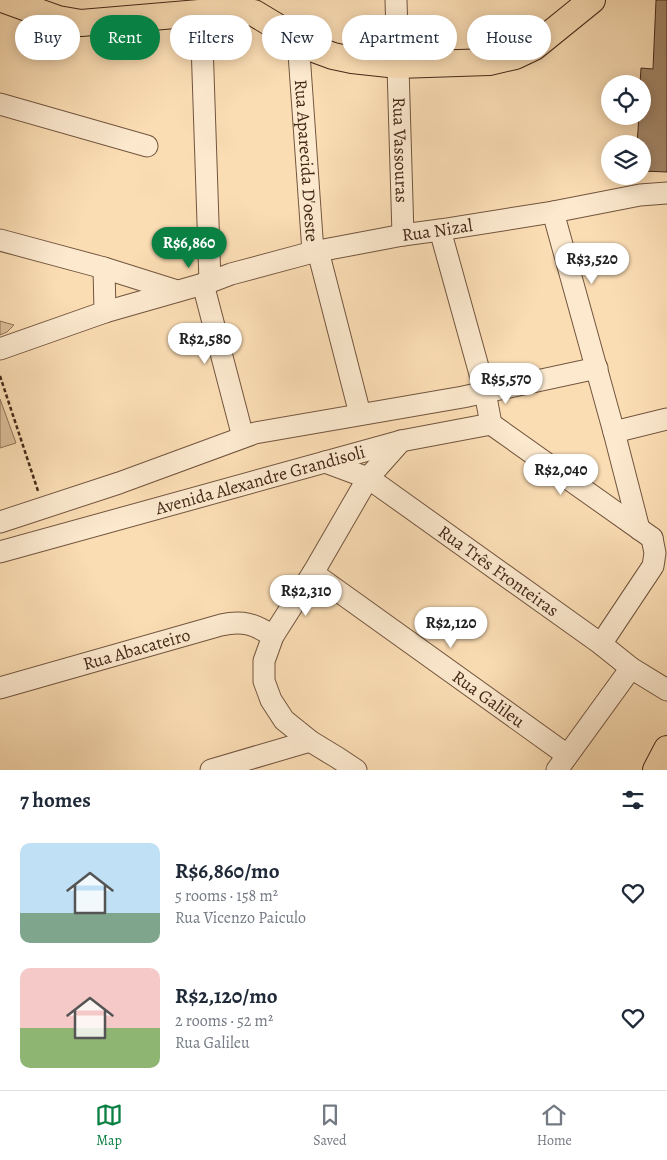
<!DOCTYPE html>
<meta charset="utf-8">
<style>
body{margin:0;font-family:Alegreya,serif;background:#f2f2f3;color:#1f2937;height:100vh;display:flex;flex-direction:column;font-size:19px;white-space:nowrap}
*{box-sizing:border-box;margin:0}
p{font-size:16px;color:#747a83}
.icon{flex:none;width:28px;height:28px;fill:none;stroke:currentColor;stroke-width:2;stroke-linecap:round;stroke-linejoin:round}
.map{position:relative;height:770px;overflow:hidden}
.sheet{display:flex;flex-direction:column;background:#fff;flex:1}
.sheet>*{flex:none}
.top-card{position:absolute;left:15px;top:15px;width:638px;height:45px;display:flex;gap:10px}
.buttons{position:absolute;left:601px;top:75px;display:grid;gap:10px}
.buttons a{display:grid;place-items:center;width:50px;height:50px;border-radius:50%;background:#fff;box-shadow:0 2px 12px #0003;font-size:25px}
.price{position:absolute;translate:-50% -42px;padding:0 11px;border-radius:18px;background:#fff;color:#222;font-size:16px;line-height:32px;filter:drop-shadow(0 1px 2px #0008)}
.price::after{content:'';position:absolute;left:50%;top:30px;width:15px;height:11px;margin-left:-8px;background:inherit;clip-path:polygon(0 0,100% 0,50% 100%)}
.price.selected{background:#0b8043;color:#fff}
ul{padding:0;list-style:none}
li{display:flex;align-items:center;gap:15px;height:125px;padding:0 20px}
li span{display:grid;place-items:center;flex:none;width:140px;height:100px;border-radius:10px;color:#555}
li>.icon{margin-inline-start:auto}
span .icon{width:60px;height:60px;fill:#fffc;stroke-width:1}
li b{font-size:21px}
h2{display:flex;justify-content:space-between;align-items:center;height:60px;padding:0 20px;font-size:21px}
.chip{padding:0 18px;border-radius:22px;background:#fff;box-shadow:0 2px 12px #0003;font-size:18px;line-height:45px}
.chip.selected{background:#0b8043;color:#fff}
.menu{display:flex;justify-content:space-around;align-items:center;height:70px;border-top:1px solid #e0e1e3;background:#fff;font-size:14px;color:#747a83}
.menu a{display:grid;justify-items:center;gap:2px}
.menu .selected{color:#0b8043}
.map>svg:first-child{display:block}
.green{fill:#dcbe99;stroke:#907358}
.building{fill:#a38669;stroke:#442818}
.lines{fill:none;stroke-linecap:round;stroke-linejoin:round}
.minor-casing{stroke:#72553f;stroke-width:23}
.major-casing{stroke:#442818;stroke-width:28}
.path{stroke:#442818;stroke-width:2.5;stroke-dasharray:4 2.5;stroke-linecap:butt}
.minor{stroke:#fce9ce;stroke-width:21}
.major{stroke:#fbddb4;stroke-width:26}
.labels{text-anchor:middle;stroke-width:5;stroke-linejoin:round;paint-order:stroke}
.street-label{font-size:18px;fill:#442818;stroke:#fce9ce}
</style>
<div class="map">
<svg width="667" height="770" viewBox="0 0 667 770">
<rect width="100%" height="100%" fill="#fbddb4"/>
<filter id="stains"><feTurbulence type="fractalNoise" baseFrequency=".004" numOctaves="4"/><feColorMatrix values="0 0 0 0 .2 0 0 0 0 .09 0 0 0 0 .02 0 0 0 .5 -.17"/></filter>
<radialGradient id="worn" r=".72"><stop offset=".6" stop-color="#630" stop-opacity="0"/><stop offset="1" stop-color="#630" stop-opacity=".3"/></radialGradient>
<g class="green">
<polygon points="0,321 14,325 7,332 0,335"/>
<polygon points="0,399 16,443 0,448"/>
</g>
<polygon class="building" points="656,0 667,0 667,172 642,171 642,144 637,144 639,116 642,116 642,84 640,84 641,68 653,69"/>
<g class="lines">
<g class="minor-casing">
<g id="minor">
<path id="s1" d="M396,0L403,235"/>
<polyline points="201,13 210,282"/>
<path id="s2" d="M298,39L313,252"/>
<polyline points="0,104 147,146"/>
<polyline points="553,212 614,432 639,529"/>
<polyline points="440,230 485,392 491,424"/>
<polyline points="0,240 104,268 177,291"/>
<polyline points="318,251 360,414"/>
<polyline points="104,268 105,312"/>
<polyline points="203,284 243,437"/>
<path id="s3" d="M0,349L105,312L210,282L231,274L313,252L403,235L440,230L553,212L640,195L667,193"/>
<polyline points="491,424 652,538"/>
<polyline points="614,432 667,419"/>
<path id="s4" d="M325,462L368,478L381,487L601,644L631,668L667,690"/>
<polyline points="0,522 119,483 255,433 463,397 597,368"/>
<path id="s5" d="M0,552L401,441L491,424"/>
<path id="s6" d="M313,573L567,755"/>
<polyline points="601,644 653,566 655,553 652,538"/>
<path id="s7" d="M0,688L221,625C243,620 254,624 273,636"/>
<polyline points="211,770 310,741"/>
<polyline points="356,770 338,758 310,741 284,720 271,700 264,681 264,661 273,636 313,573 368,478 401,441"/>
<polyline points="557,770 631,668"/>
</g>
</g>
<g class="major-casing">
<g id="major">
<polyline points="5,0 58,19 81,23 234,10 254,13 314,49 333,56 352,60 398,65 489,62 515,56 534,47 592,0"/>
<polyline points="656,770 667,749"/>
</g>
</g>
<polyline class="path" points="0,376 38,491"/>
<use href="#minor" class="minor"/>
<use href="#major" class="major"/>
</g>
<g class="labels">
<g class="street-label">
<text dy="6" stroke="none"><textPath href="#s1" startOffset="150">Rua Vassouras</textPath></text>
<text dy="6" stroke="none"><textPath href="#s2" startOffset="122">Rua Aparecida D'oeste</textPath></text>
<text dy="6" stroke="none"><textPath href="#s3" startOffset="454">Rua Nizal</textPath></text>
<text dy="6" stroke="none"><textPath href="#s5" startOffset="270">Avenida Alexandre Grandisoli</textPath></text>
<text dy="6" stroke="none"><textPath href="#s4" startOffset="206">Rua Três Fronteiras</textPath></text>
<text dy="6" stroke="none"><textPath href="#s7" startOffset="142">Rua Abacateiro</textPath></text>
<text dy="6" stroke="none"><textPath href="#s6" startOffset="216">Rua Galileu</textPath></text>
</g>
</g>
<rect width="100%" height="100%" filter="url(#stains)"/>
<rect width="100%" height="100%" fill="url(#worn)"/>
</svg>
<div class="buttons">
<a><svg class="icon" aria-label="locate" viewBox="0 0 24 24"><circle cx="12" cy="12" r="6"/><path d="M12 2v4M12 18v4M2 12h4M18 12h4"/></svg></a>
<a><svg class="icon" aria-label="layers" viewBox="0 0 24 24"><path d="M12 4l9 5-9 5-9-5zM3 14l9 5 9-5"/></svg></a>
</div>
<b class="price selected" style="left:189px;top:269px">R$6,860</b>
<b class="price" style="left:592px;top:285px">R$3,520</b>
<b class="price" style="left:205px;top:365px">R$2,580</b>
<b class="price" style="left:506px;top:405px">R$5,570</b>
<b class="price" style="left:561px;top:496px">R$2,040</b>
<b class="price" style="left:306px;top:617px">R$2,310</b>
<b class="price" style="left:451px;top:649px">R$2,120</b>
<div class="top-card">
<a class="chip">Buy</a>
<a class="chip selected">Rent</a>
<a class="chip">Filters</a>
<a class="chip">New</a>
<a class="chip">Apartment</a>
<a class="chip">House</a>
</div>
</div>
<section class="sheet">
<h2>7 homes<svg class="icon" aria-label="filters" viewBox="0 0 24 24"><path d="M4 7h16M4 17h16"/><circle cx="9" cy="7" r="2"/><circle cx="15" cy="17" r="2"/></svg></h2>
<ul>
<li><span style="background:linear-gradient(#bfe0f5 70%,#7fa58c 0)"><svg class="icon" aria-label="home" viewBox="0 0 24 24"><path d="M3 11l9-7 9 7M6 9v11h12V9"/></svg></span><div><b>R$6,860/mo</b><p>5 rooms · 158 m²</p><p>Rua Vicenzo Paiculo</p></div><svg class="icon" aria-label="heart" viewBox="0 0 24 24"><path d="M12 20l-8-8c-3-5 5-10 8-4 3-6 11-1 8 4z"/></svg></li>
<li><span style="background:linear-gradient(#f6c9c9 60%,#8fb573 0)"><svg class="icon" aria-label="home" viewBox="0 0 24 24"><path d="M3 11l9-7 9 7M6 9v11h12V9"/></svg></span><div><b>R$2,120/mo</b><p>2 rooms · 52 m²</p><p>Rua Galileu</p></div><svg class="icon" aria-label="heart" viewBox="0 0 24 24"><path d="M12 20l-8-8c-3-5 5-10 8-4 3-6 11-1 8 4z"/></svg></li>
</ul>
</section>
<nav class="menu">
<a class="selected"><svg class="icon" aria-label="map" viewBox="0 0 24 24"><path d="M3 6l6-2 6 2 6-2v14l-6 2-6-2-6 2zM9 4v14M15 6v14"/></svg>Map</a>
<a><svg class="icon" aria-label="saved" viewBox="0 0 24 24"><path d="M7 4h10v16l-5-4-5 4z"/></svg>Saved</a>
<a><svg class="icon" aria-label="home" viewBox="0 0 24 24"><path d="M3 11l9-7 9 7M6 9v11h12V9"/></svg>Home</a>
</nav>
